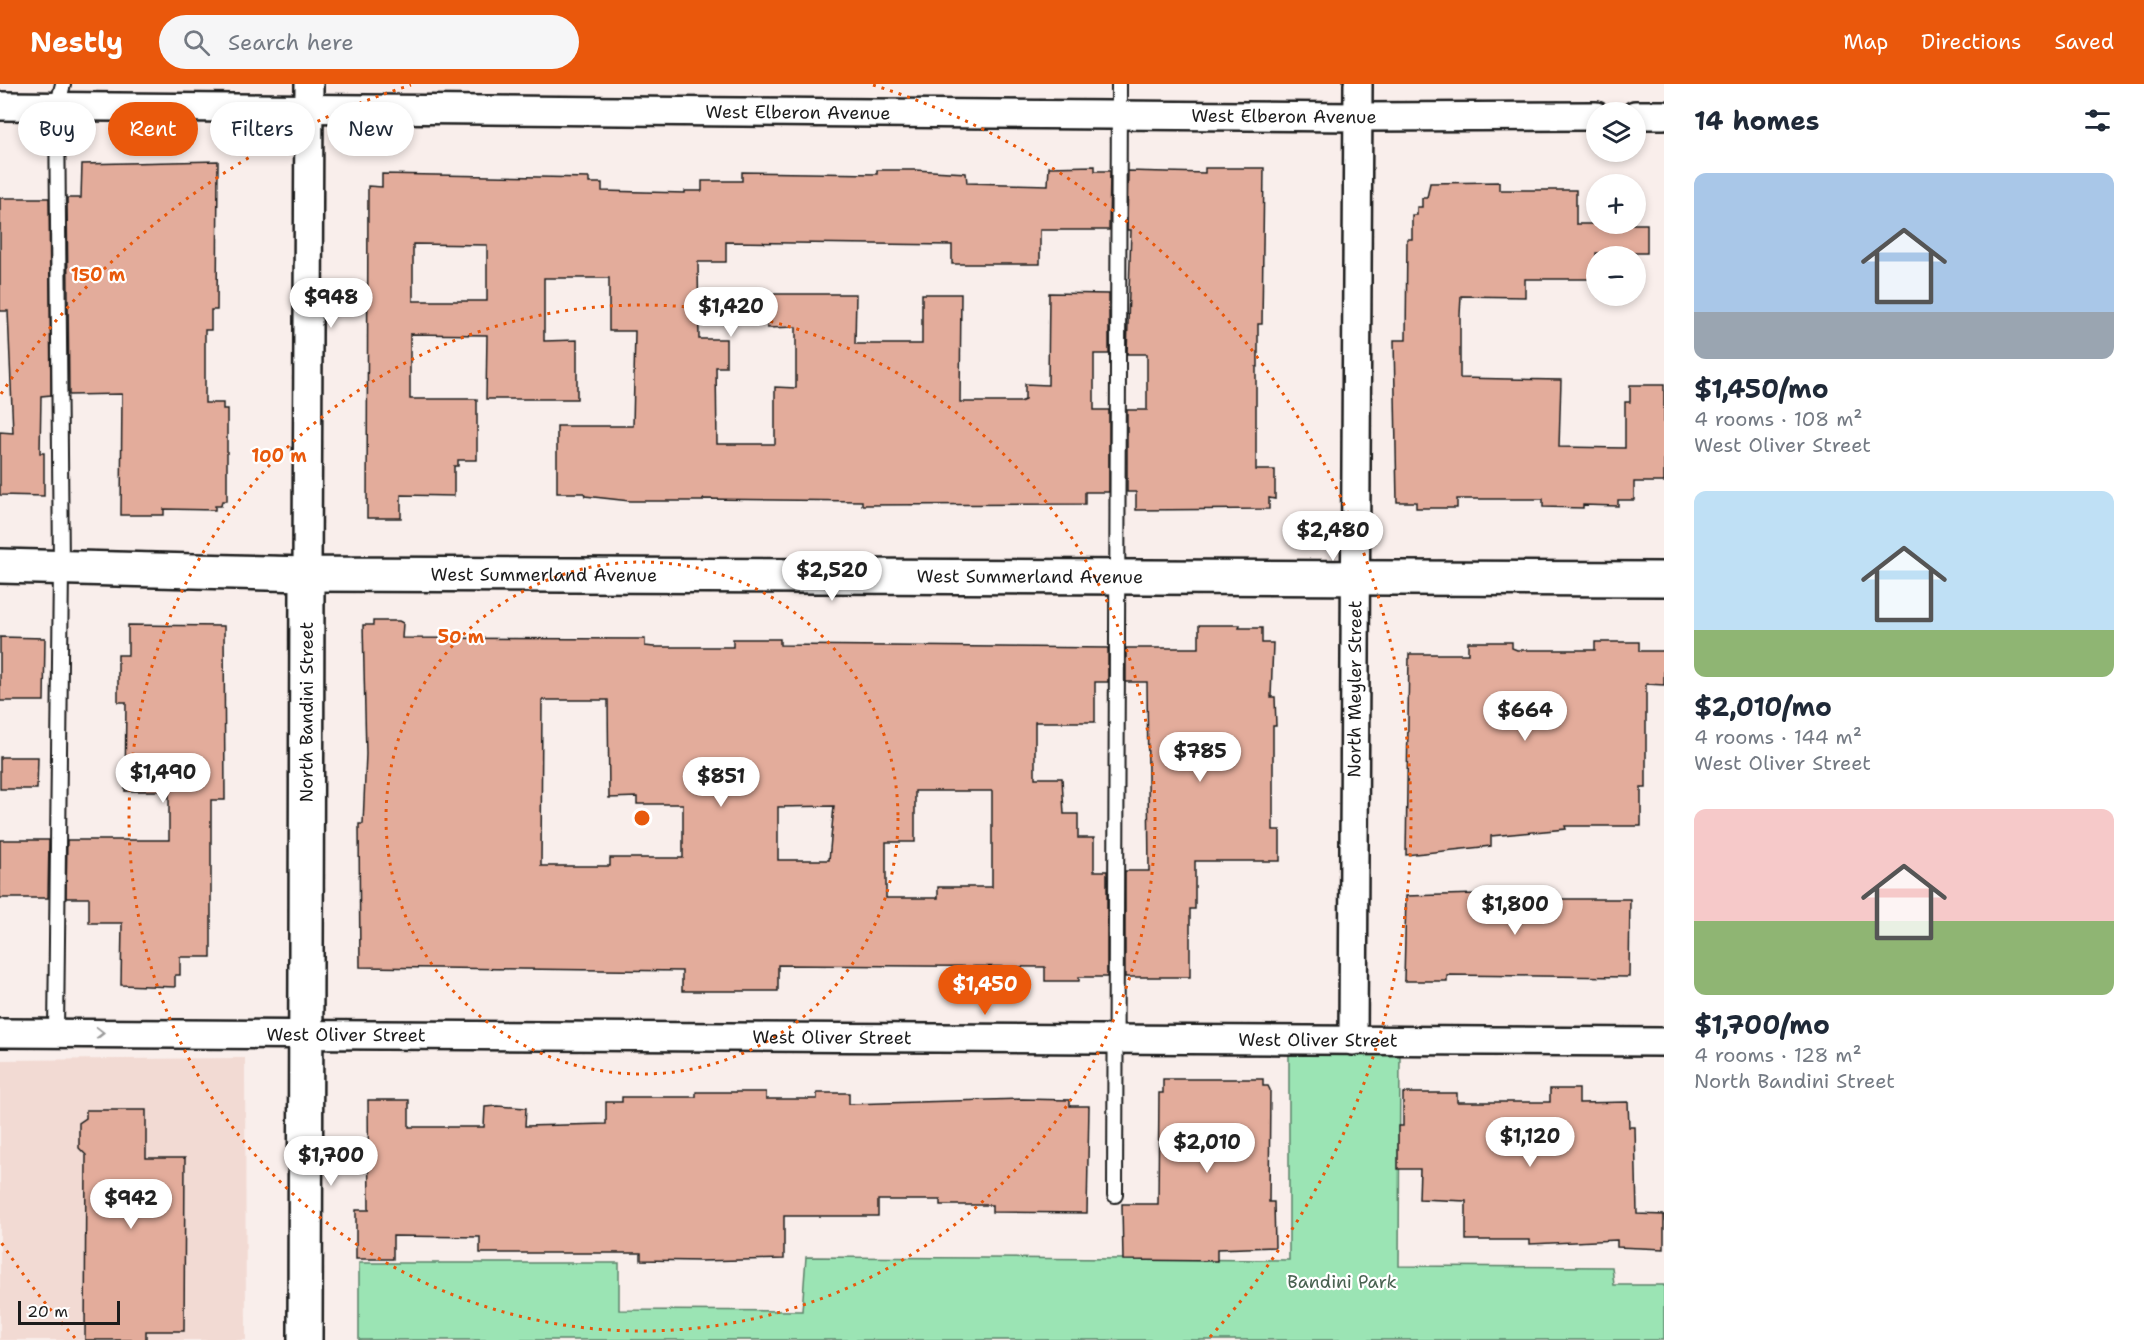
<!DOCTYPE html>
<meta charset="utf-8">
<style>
body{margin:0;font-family:"Shantell Sans",sans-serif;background:#f6f6f7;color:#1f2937;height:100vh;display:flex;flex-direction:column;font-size:22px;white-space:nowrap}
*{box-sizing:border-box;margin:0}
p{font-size:20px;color:#747a83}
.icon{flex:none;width:33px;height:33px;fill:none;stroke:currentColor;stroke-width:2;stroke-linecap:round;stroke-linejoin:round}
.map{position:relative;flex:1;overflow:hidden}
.drawer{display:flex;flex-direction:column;background:#fff;width:480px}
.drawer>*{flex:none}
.hud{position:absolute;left:18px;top:18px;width:570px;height:54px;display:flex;gap:12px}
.tools{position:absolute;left:1586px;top:18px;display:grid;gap:12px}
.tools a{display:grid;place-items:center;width:60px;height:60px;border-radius:50%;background:#fff;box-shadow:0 3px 9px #0003;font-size:30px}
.scale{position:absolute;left:18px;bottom:15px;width:102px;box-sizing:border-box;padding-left:6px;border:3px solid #1c1c1c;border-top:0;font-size:16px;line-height:21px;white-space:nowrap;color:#1c1c1c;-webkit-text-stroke:4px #fff;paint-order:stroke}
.price{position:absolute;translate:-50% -51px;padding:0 14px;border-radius:21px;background:#fff;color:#222;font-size:20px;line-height:39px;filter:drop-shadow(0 2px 3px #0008)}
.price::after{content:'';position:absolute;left:50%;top:36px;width:18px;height:14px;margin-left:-9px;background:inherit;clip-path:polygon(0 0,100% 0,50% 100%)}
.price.current{background:#ea580c;color:#fff}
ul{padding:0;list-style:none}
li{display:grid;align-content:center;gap:12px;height:318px;padding:0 30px}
li span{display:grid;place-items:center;height:186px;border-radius:12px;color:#555}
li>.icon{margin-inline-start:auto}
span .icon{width:108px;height:108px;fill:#fffc;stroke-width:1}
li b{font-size:26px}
h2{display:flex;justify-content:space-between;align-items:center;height:72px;padding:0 30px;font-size:26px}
.chip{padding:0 21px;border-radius:27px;background:#fff;box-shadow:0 3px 9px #0003;font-size:21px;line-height:54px}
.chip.current{background:#ea580c;color:#fff}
header{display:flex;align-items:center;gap:36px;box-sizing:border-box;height:84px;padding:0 30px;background:#ea580c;color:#fff}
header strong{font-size:28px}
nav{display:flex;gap:33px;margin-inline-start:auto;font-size:21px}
.search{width:420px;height:54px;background:#f6f6f7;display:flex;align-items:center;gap:15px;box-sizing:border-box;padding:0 21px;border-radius:33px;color:#747a83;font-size:22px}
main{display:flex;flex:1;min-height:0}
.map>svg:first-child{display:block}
.built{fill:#f2dad3}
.green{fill:#9be4b4;stroke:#5c8068;stroke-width:1.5}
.building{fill:#e3ac9b;stroke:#1c1c1c;stroke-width:1.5;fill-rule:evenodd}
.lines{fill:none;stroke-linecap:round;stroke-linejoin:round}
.service-casing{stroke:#1c1c1c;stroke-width:18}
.minor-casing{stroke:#1c1c1c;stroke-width:32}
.tertiary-casing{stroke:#1c1c1c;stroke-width:38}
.secondary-casing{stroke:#1c1c1c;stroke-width:38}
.service{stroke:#fff;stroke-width:14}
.minor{stroke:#fff;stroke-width:27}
.tertiary{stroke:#fff;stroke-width:33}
.secondary{stroke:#fff;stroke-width:33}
.oneway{stroke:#999}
.ring{fill:none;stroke:#e8590c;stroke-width:3;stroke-dasharray:3 6}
.labels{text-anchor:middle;stroke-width:4.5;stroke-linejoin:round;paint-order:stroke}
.street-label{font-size:18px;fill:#1c1c1c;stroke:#fff}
.park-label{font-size:18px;fill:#486251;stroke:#fff}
.centre{fill:#e8590c;stroke:#fff;stroke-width:3}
.ring-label{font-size:18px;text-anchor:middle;font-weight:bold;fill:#e8590c;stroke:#fff;stroke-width:4.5;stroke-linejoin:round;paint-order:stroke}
</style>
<header>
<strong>Nestly</strong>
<div class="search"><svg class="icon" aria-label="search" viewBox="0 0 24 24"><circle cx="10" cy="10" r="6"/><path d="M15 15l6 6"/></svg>Search here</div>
<nav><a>Map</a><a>Directions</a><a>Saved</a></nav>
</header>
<main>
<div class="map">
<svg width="1664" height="1256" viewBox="0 0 1664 1256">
<rect width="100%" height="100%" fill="#f9eeeb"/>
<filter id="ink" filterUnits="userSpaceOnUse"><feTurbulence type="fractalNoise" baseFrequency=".0167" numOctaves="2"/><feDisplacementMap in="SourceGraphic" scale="12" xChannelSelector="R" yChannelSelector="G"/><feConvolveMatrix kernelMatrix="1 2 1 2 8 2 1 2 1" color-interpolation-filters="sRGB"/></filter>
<g filter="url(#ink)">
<polygon class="built" points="245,974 246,1256 0,1256 0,976"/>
<polygon class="green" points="1289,961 1400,962 1399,1182 1612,1183 1614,1201 1664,1201 1664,1256 359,1256 359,1179 619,1179 619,1226 802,1227 806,1173 1289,1176"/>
<g class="building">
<polygon points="218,77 217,226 211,226 211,246 205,246 205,319 223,319 223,325 227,325 227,417 222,417 221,422 215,422 215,426 164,425 164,431 121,431 122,310 69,311 67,114 81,114 82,80"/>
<path d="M1095,82V87H1110L1109,146H1040V180H952V161L726,158V178H698L699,255H726V283H716L717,360H775V303L796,304V243L767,244L765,210H856L855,260H922V210H961L960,318H1020L1025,316V300L1048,301L1049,209L1109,210V270H1094V326H1109V408H1085V420L862,421V417L703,415V417H630L585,412L584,409H557V342H633L635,247H609V194H544V257L577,256V315H486L487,251L410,250V315H477V376H458V382H454V412L401,411V434H367L368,102L382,103V90L589,94V99H602V107L685,109V107H702V97H742V88L877,90V86H915L966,89L967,99L1048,101L1049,83ZM413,160L487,161V217H413Z"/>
<polygon points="1205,84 1264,84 1262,240 1258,240 1258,283 1256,283 1256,386 1275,386 1275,415 1269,414 1269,425 1136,426 1136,408 1127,408 1127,326 1147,326 1147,270 1127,270 1131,146 1127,146 1128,87 1205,89"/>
<polygon points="1499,98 1499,106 1576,106 1576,140 1647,140 1647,169 1596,169 1596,195 1525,195 1525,213 1461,212 1460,231 1460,294 1561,296 1559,363 1625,364 1625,318 1630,318 1630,301 1664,301 1664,398 1634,398 1634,416 1618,416 1618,422 1583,421 1583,424 1543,423 1543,415 1457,415 1457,424 1416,424 1416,418 1397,418 1394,256 1406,256 1407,155 1412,155 1412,131 1417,131 1417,123 1422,123 1422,114 1427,114 1430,99"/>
<polygon points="0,114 49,114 51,311 41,312 40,369 44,369 44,412 0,411 0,348 13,349 8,227 0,227"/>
<path d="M373,537H399L403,539L402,554L645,555V562L654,563H733V555H780V561L1108,564V598H1095V638H1035V694H1062L1064,730H1078V754H1094V787H1107V893H1079V897H1045V883L778,881V907H682V887L360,883L359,740H363L366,670L363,541H373ZM542,616H608L609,714L637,713V720H683V774H610V782H541ZM915,707H992V803H938V814H886V758H915ZM834,722L829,776H778V723Z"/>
<polygon points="128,541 224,542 225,716 211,716 211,873 180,873 180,891 175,891 175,903 121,901 122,839 89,839 89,814 66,814 67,756 169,756 169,707 125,707 126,618 118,618 118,571 128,571"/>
<polygon points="1199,541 1240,541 1239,544 1262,544 1262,559 1273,559 1271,613 1275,613 1276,642 1273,642 1273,746 1280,746 1280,777 1195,777 1195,825 1190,825 1190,893 1125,893 1125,787 1149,787 1147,598 1126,598 1126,564 1199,564"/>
<polygon points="0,553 45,554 44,617 0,617"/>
<polygon points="1468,558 1512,558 1512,564 1517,566 1595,566 1595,558 1639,558 1639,567 1664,567 1664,601 1646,600 1646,704 1641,704 1641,742 1565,742 1566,745 1491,752 1491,762 1406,771 1409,570 1468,570"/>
<polygon points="0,673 38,673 37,705 0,705"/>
<polygon points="0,756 49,756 48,814 0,814"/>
<polygon points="1554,808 1554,815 1630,815 1629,893 1447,891 1447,897 1404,897 1406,812"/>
<polygon points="1163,995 1263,995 1263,1002 1268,1002 1270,1006 1269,1118 1274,1118 1275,1163 1217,1165 1217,1177 1123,1176 1122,1120 1158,1120 1159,1009 1163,1009"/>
<polygon points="1550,1005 1579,1005 1579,1019 1628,1018 1629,1043 1635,1043 1637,1130 1664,1131 1664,1165 1617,1163 1617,1156 1530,1160 1530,1156 1466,1156 1466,1117 1419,1115 1420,1085 1398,1085 1398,1042 1403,1042 1403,1009 1457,1009 1457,1018 1550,1018"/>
<polygon points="696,1008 766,1008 766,1015 817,1015 817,1009 849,1009 849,1020 1022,1015 1070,1016 1070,1022 1089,1022 1087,1129 992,1128 992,1121 940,1121 940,1116 878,1116 878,1132 784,1132 784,1175 700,1177 641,1176 641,1169 480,1169 480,1153 393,1152 393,1175 356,1175 356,1126 369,1126 368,1016 409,1016 409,1043 484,1043 485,1023 497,1022 526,1024 525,1042 606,1040 606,1018 622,1018 622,1013 696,1013"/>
<polygon points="86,1026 146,1026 146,1074 185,1074 184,1247 146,1247 146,1256 85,1256 86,1071 79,1064 79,1039 86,1034"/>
</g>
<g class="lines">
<g class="service-casing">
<g id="service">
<polyline points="56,949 61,484 57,23 63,0"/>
<polyline points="1115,1111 1119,0"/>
</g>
</g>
<g class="minor-casing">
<g id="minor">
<path id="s1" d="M0,22L1358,33L1596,32"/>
<polyline points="1635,31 1664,31"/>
<polyline points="307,490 309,0"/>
<path id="s2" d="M0,949L1664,958"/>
<path id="s3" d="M1353,957L1358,0"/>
</g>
</g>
<g class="tertiary-casing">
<g id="tertiary">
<path id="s4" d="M305,1256L307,490"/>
</g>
</g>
<g class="secondary-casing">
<g id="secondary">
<path id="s5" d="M0,482L307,490L1664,495"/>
</g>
</g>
<use href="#service" class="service"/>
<use href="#minor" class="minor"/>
<use href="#tertiary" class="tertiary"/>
<use href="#secondary" class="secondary"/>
</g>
<defs><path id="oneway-chevron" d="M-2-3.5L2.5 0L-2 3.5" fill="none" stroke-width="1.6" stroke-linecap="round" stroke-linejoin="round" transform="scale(1.5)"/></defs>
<use class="oneway" href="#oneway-chevron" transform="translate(100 949)"/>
</g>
<g class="ring">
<circle cx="642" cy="734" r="256"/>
<circle cx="642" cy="734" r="513"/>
<path d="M75 1254A769 769 0 0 1 1 1158M1 310A769 769 0 0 1 411 1M873 1A769 769 0 0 1 1209 1254"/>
</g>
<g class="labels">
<g class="street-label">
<text dy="6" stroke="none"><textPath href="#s1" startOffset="798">West Elberon Avenue</textPath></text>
<text dy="6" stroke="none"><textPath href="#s1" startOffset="1284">West Elberon Avenue</textPath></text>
<text dy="6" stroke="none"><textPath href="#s5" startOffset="544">West Summerland Avenue</textPath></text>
<text dy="6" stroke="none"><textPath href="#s5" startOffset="1030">West Summerland Avenue</textPath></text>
<text dy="6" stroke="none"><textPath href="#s3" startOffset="352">North Meyler Street</textPath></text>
<text dy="6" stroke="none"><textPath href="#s4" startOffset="628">North Bandini Street</textPath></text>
<text dy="6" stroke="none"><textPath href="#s2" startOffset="346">West Oliver Street</textPath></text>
<text dy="6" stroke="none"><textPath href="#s2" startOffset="832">West Oliver Street</textPath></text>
<text dy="6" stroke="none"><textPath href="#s2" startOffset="1318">West Oliver Street</textPath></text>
</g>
<g class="park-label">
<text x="1342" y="1204">Bandini Park</text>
</g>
</g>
<circle cx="642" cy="734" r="9" class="centre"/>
<g class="ring-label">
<text x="98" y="197">150 m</text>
<text x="279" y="378">100 m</text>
<text x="461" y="559">50 m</text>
</g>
</svg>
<div class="tools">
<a><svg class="icon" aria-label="layers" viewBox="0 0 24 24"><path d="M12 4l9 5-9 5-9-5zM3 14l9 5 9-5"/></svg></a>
<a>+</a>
<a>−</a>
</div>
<div class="scale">20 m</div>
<b class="price" style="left:331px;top:245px">$948</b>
<b class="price" style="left:731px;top:254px">$1,420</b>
<b class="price" style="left:1333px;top:478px">$2,480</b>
<b class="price" style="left:832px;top:518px">$2,520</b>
<b class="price" style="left:1525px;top:658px">$664</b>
<b class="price" style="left:1200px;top:699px">$785</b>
<b class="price" style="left:163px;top:720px">$1,490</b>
<b class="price" style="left:721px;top:724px">$851</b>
<b class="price" style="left:1515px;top:852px">$1,800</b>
<b class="price current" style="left:985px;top:932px">$1,450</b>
<b class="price" style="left:1530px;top:1084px">$1,120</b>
<b class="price" style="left:1207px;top:1090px">$2,010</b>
<b class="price" style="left:331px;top:1103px">$1,700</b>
<b class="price" style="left:131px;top:1146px">$942</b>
<div class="hud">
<a class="chip">Buy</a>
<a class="chip current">Rent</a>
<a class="chip">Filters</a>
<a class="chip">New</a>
</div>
</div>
<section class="drawer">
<h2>14 homes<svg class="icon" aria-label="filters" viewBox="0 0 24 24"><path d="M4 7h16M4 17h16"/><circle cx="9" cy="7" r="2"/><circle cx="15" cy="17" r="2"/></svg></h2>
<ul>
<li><span style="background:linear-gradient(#a9c7e8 75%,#9aa5b1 0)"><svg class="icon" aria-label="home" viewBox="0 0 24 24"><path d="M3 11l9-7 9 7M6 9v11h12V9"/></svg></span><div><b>$1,450/mo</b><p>4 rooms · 108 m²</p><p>West Oliver Street</p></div></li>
<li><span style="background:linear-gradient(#bfe0f5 75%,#8fb573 0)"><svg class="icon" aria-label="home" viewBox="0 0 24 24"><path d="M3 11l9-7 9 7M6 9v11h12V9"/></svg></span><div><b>$2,010/mo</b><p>4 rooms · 144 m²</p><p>West Oliver Street</p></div></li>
<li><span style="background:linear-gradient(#f6c9c9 60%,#8fb573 0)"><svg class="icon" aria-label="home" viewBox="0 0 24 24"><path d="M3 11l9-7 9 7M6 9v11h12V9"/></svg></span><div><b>$1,700/mo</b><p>4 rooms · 128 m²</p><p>North Bandini Street</p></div></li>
</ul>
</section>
</main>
